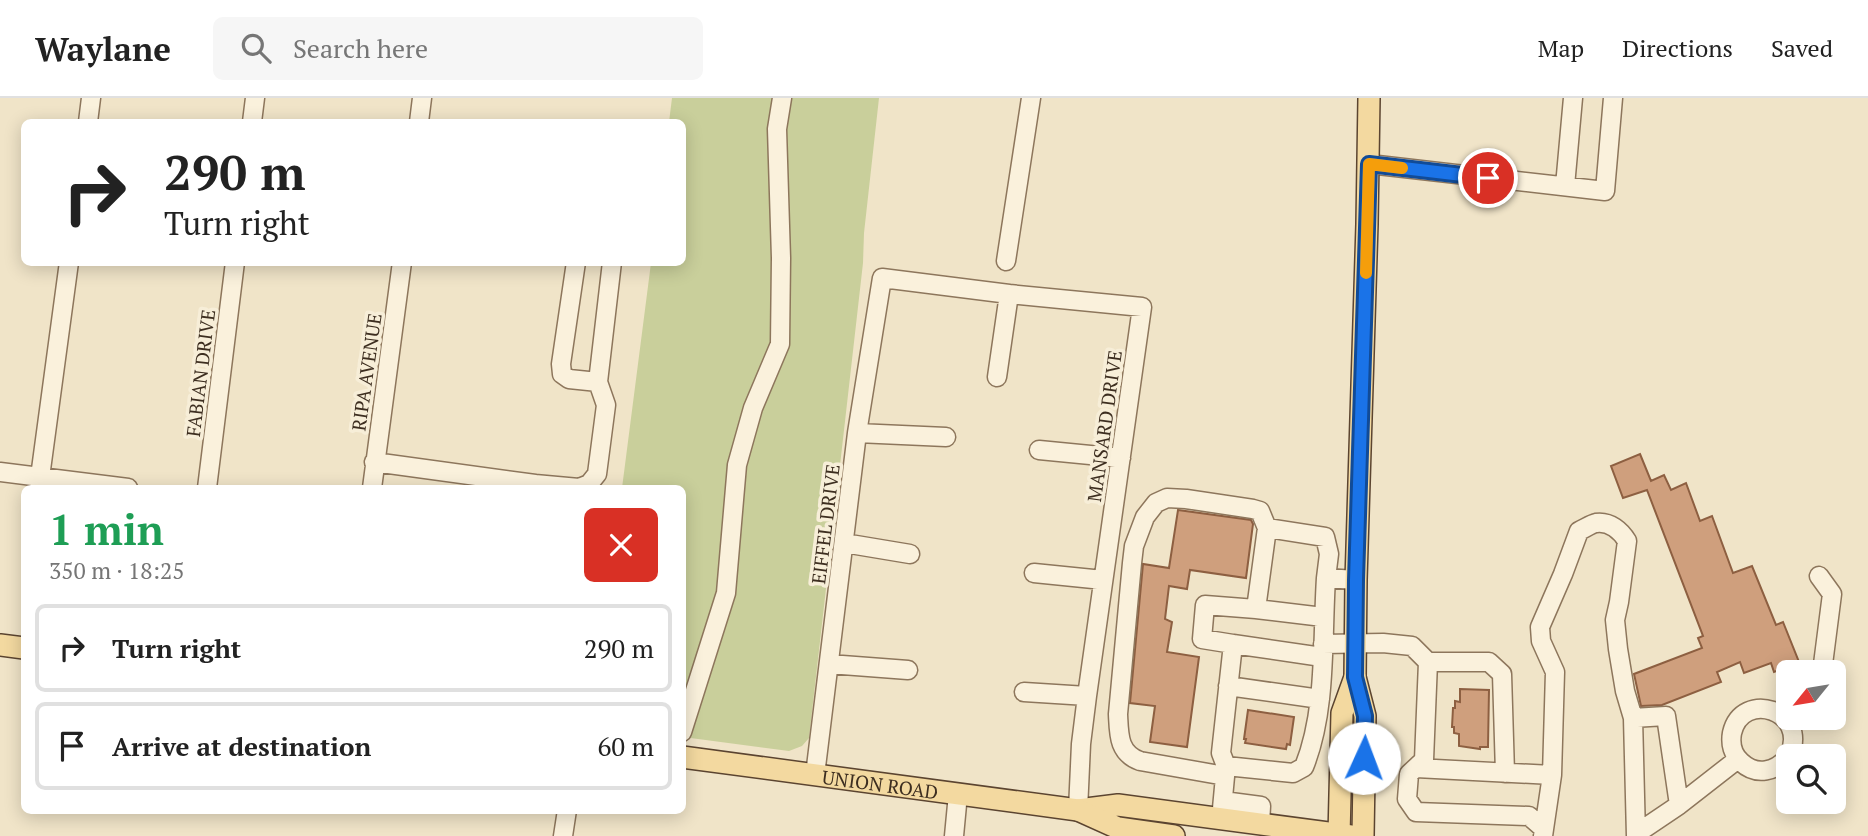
<!DOCTYPE html>
<html lang="en">
<head>
<meta charset="utf-8">
<style>
  :root { --surface:#fff; --page:#f6f6f6; --text:#222; --muted:#767676; --line:#e0e0e0 }
  body { margin:0; font-family:"PT Serif",serif; background:var(--page); color:var(--text); height:100vh; display:flex; flex-direction:column; font-size:26px; white-space:nowrap }
  * { box-sizing:border-box; margin:0 }
  p { font-size:23px; color:var(--muted) }
  .icon { flex:none; width:38px; height:38px; fill:none; stroke:currentColor; stroke-width:2; stroke-linecap:round; stroke-linejoin:round }
  .map { position:relative; flex:1; overflow:hidden }
  .details { position:absolute; left:21px; top:387px; width:665px; height:329px; display:flex; flex-direction:column; background:var(--surface); border-radius:10px; box-shadow:0 4px 18px #0003 }
  .details>* { flex:none }
  .hud { position:absolute; left:21px; top:21px; width:665px; height:147px; border-radius:10px; box-shadow:0 4px 18px #0003; background:#fff; color:var(--text); overflow:hidden }
  .needle { width:46px; rotate:240deg }
  .buttons { position:absolute; left:1776px; top:562px; display:grid; gap:14px }
  .buttons a { display:grid; place-items:center; width:70px; height:70px; border-radius:10px; background:var(--surface); box-shadow:0 4px 18px #0003; font-size:35px }
  .pin { position:absolute; display:grid; place-items:center; width:60px; height:60px; color:#fff; margin:-30px; border:4px solid #fff; border-radius:50%; box-shadow:0 2px 7px #0007 }
  .me { position:absolute; width:77px; margin:-38px; rotate:2deg; stroke-linejoin:round; filter:drop-shadow(0 0 5px #0008) }
  .turn { display:flex; align-items:center; gap:24px; height:147px; padding:0 28px; font-size:32px }
  .turn .icon { width:91px; height:91px; stroke-width:2.5 }
  .turn b { display:block; font-size:49px; line-height:60px }
  .round { display:grid; place-items:center; flex:none; width:74px; height:74px; border-radius:10px; background:var(--page) }
  .headline { display:flex; align-items:center; justify-content:space-between; height:119px; padding:0 28px }
  h1 { font-size:42px; font-weight:700; line-height:52px; color:#1e9e55 }
  ul { padding:0; list-style:none }
  li { display:flex; align-items:center; gap:21px; height:88px; margin:0 14px 10px; padding:0 14px; border:4px solid var(--line); border-radius:10px }
  li div { flex:1 }
  li b { display:block; font-size:26px }
  li em { font-style:normal }
  header { display:flex; align-items:center; gap:42px; box-sizing:border-box; height:98px; padding:0 35px; background:var(--surface); border-bottom:2px solid var(--line) }
  header strong { font-size:33px }
  nav { display:flex; gap:38px; margin-inline-start:auto; font-size:24px }
  .search { width:490px; height:63px; background:var(--page); display:flex; align-items:center; gap:18px; box-sizing:border-box; padding:0 24px; border-radius:10px; color:var(--muted); font-size:26px }
  .map>svg:first-child { display:block }
</style>
</head>
<body>
<header>
<strong>Waylane</strong>
<div class="search"><svg class="icon" aria-label="search" viewBox="0 0 24 24"><circle cx="10" cy="10" r="6"/><path d="M15 15l6 6"/></svg>Search here</div>
<nav><a>Map</a><a>Directions</a><a>Saved</a></nav>
</header>
<div class="map">
<svg width="1868" height="738" viewBox="0 0 1868 738">
  <rect width="100%" height="100%" fill="#f0e4c8"/>
  <path fill="#c9cf9b" d="M672,0H879L864,135L863,165L809,640L802,648L789,653L683,639L682,390H622L651,165L682,164V24H669Z"/>
  <path fill="#cf9f7d" stroke="#8d5f41" stroke-width="2" d="M1640,356L1651,383L1664,377L1671,392L1686,385L1700,423L1712,418L1733,475L1752,468L1776,527L1783,524L1799,564L1774,574L1771,565L1744,575L1740,564L1717,574L1721,584L1662,607L1641,608L1634,576L1702,550L1698,540L1703,538L1647,392L1623,400L1611,368Z
    M1178,412L1251,422L1253,426L1246,480L1190,472L1187,491L1169,488L1165,521L1172,524L1167,554L1199,559L1187,649L1150,644L1155,608L1130,605L1143,466L1169,470Z
    M1460,591L1489,592L1488,649H1480V651L1459,648V636L1454,635V629H1452L1453,610H1455V603L1460,604Z
    M1248,612L1294,619L1290,647L1287,646L1286,651L1245,645L1246,641H1244Z"/>
  <g fill="none" stroke-linecap="round" stroke-linejoin="round">
    <defs>
      <path id="minor" d="M88,24L91,0
        M252,24L255,0
        M419,24L422,0
        M1369,66L1605,93L1613,0
        M1565,88L1573,0
        M1006,163L1031,0
        M576,164L561,266L562,276L569,281L598,284L612,164
        M997,279L1009,196
        M857,335L946,339
        M1039,352L1121,360
        M374,364L535,386
        M0,374L128,390
        M40,379L69,164
        M207,390L235,164
        M372,390L402,164
        M535,390V386L579,390L589,386L597,376L606,307L598,284
        M844,445L910,456
        M1034,475L1103,482
        M1819,478L1832,496L1822,574
        M1256,511L1323,519
        M1233,546L1202,541L1205,507L1256,511L1267,430L1325,439L1329,456L1326,480
        M1323,546L1383,545L1412,548L1428,564L1424,662L1409,676L1407,701L1416,714L1529,718L1544,731
        M1428,564H1489L1502,576L1505,675
        M829,566L908,572
        M1228,588L1320,601
        M1024,594L1087,598
        M682,634L726,495L737,367L753,310L780,246L781,160L777,31L782,0
        M1788,659C1776,673 1757,679 1741,664C1733,657 1730,646 1732,635C1742,591 1810,612 1789,658
        M1226,668L1293,675L1304,669C1327,612 1322,541 1326,480L1356,482
        M1416,670L1552,677
        M815,677L857,335L882,180L1009,196L1142,209L1087,598L1081,646L1078,712
        M1225,678L1140,663C1118,655 1119,636 1118,616L1132,465L1134,448L1145,419L1156,405L1167,400L1186,401L1253,411L1260,413L1267,430
        M1223,703L1261,708L1260,726
        M1221,721L1226,668L1221,655L1233,546L1322,559
        M1636,736L1679,707
        M563,738L567,712
        M954,738L958,696
        M1543,738L1552,677L1555,574L1541,543L1540,529L1563,476L1579,433C1584,431 1591,426 1596,425C1610,423 1621,433 1627,443L1619,504L1615,522L1618,551L1625,593L1633,620
        M1636,738L1633,620L1666,618L1679,707L1738,661"/>
      <g id="major">
        <path d="M0,547L24,550"/>
        <path id="s1" d="M682,659L1078,712L1118,707L1351,738"/>
        <path d="M1078,712L1118,730L1174,738"/>
        <path d="M1339,738L1342,615L1355,579"/>
        <path d="M1363,738L1365,618L1355,579L1356,482L1367,126L1369,0"/>
      </g>
    </defs>
    <use href="#minor" stroke="#8d765c" stroke-width="21"/>
    <use href="#major" stroke="#5b4430" stroke-width="24"/>
    <use href="#minor" stroke="#faf1dc" stroke-width="18"/>
    <use href="#major" stroke="#f3d9a0" stroke-width="21"/>
  </g>
  <g fill="none" stroke-linecap="round" stroke-linejoin="round">
    <defs>
      <path id="route" d="M1364,660L1365,618L1355,579L1356,482L1369,66L1488,80"/>
    </defs>
    <use href="#route" stroke="#114b97" stroke-width="18"/>
    <use href="#route" stroke="#1a73e8" stroke-width="12"/>
    <path stroke="#f59e0b" stroke-width="12" d="M1366,175L1369,66L1402,70"/>
  </g>
  <g text-anchor="middle" dominant-baseline="central" stroke-width="7" stroke-linejoin="round" paint-order="stroke">
    <g font-size="19" fill="#3d2e20" stroke="#f7eed8">
      <text transform="translate(366 274) rotate(-82)">RIPA AVENUE</text>
      <text transform="translate(200 275) rotate(-83)">FABIAN DRIVE</text>
      <text transform="translate(1104 328) rotate(-82)">MANSARD DRIVE</text>
      <text transform="translate(825 426) rotate(-83)">EIFFEL DRIVE</text>
      <text stroke="none"><textPath href="#s1" startOffset="200">UNION ROAD</textPath></text>
    </g>
  </g>
</svg>
<div class="buttons">
<a><svg class="needle" viewBox="-14 -14 28 28"><path d="M0-13l5 13h-10z" fill="#e53935"/><path d="M0 13l5-13h-10z" fill="#767676"/></svg></a>
<a><svg class="icon" aria-label="search" viewBox="0 0 24 24"><circle cx="10" cy="10" r="6"/><path d="M15 15l6 6"/></svg></a>
</div>
<div class="pin" style="left:1488px;top:80px;background:#d93025"><svg class="icon" aria-label="arrive" viewBox="0 0 24 24"><path d="M6 21V4h12l-3 4 3 4H6"/></svg></div>
<svg class="me" style="left:1364px;top:660px" viewBox="-20 -20 40 40"><circle r="19" fill="#fff"/><path d="M0-13L10 11 0 6-10 11z" fill="#1a73e8"/></svg>
<div class="hud">
<div class="turn"><svg class="icon" aria-label="right" viewBox="0 0 24 24"><path d="M7 20v-9h11M14 6l5 5-5 5"/></svg><div><b>290 m</b>Turn right</div></div>
</div>
<section class="details">
<div class="headline"><div><h1>1 min</h1><p>350 m · 18:25</p></div><a class="round" style="background:#d93025;color:#fff"><svg class="icon" aria-label="close" viewBox="0 0 24 24"><path d="M6 6l12 12M18 6L6 18"/></svg></a></div>
<ul>
<li><svg class="icon" aria-label="right" viewBox="0 0 24 24"><path d="M7 20v-9h11M14 6l5 5-5 5"/></svg><div><b>Turn right</b></div><em>290 m</em></li>
<li><svg class="icon" aria-label="arrive" viewBox="0 0 24 24"><path d="M6 21V4h12l-3 4 3 4H6"/></svg><div><b>Arrive at destination</b></div><em>60 m</em></li>
</ul>
</section>
</div>
</body>
</html>
